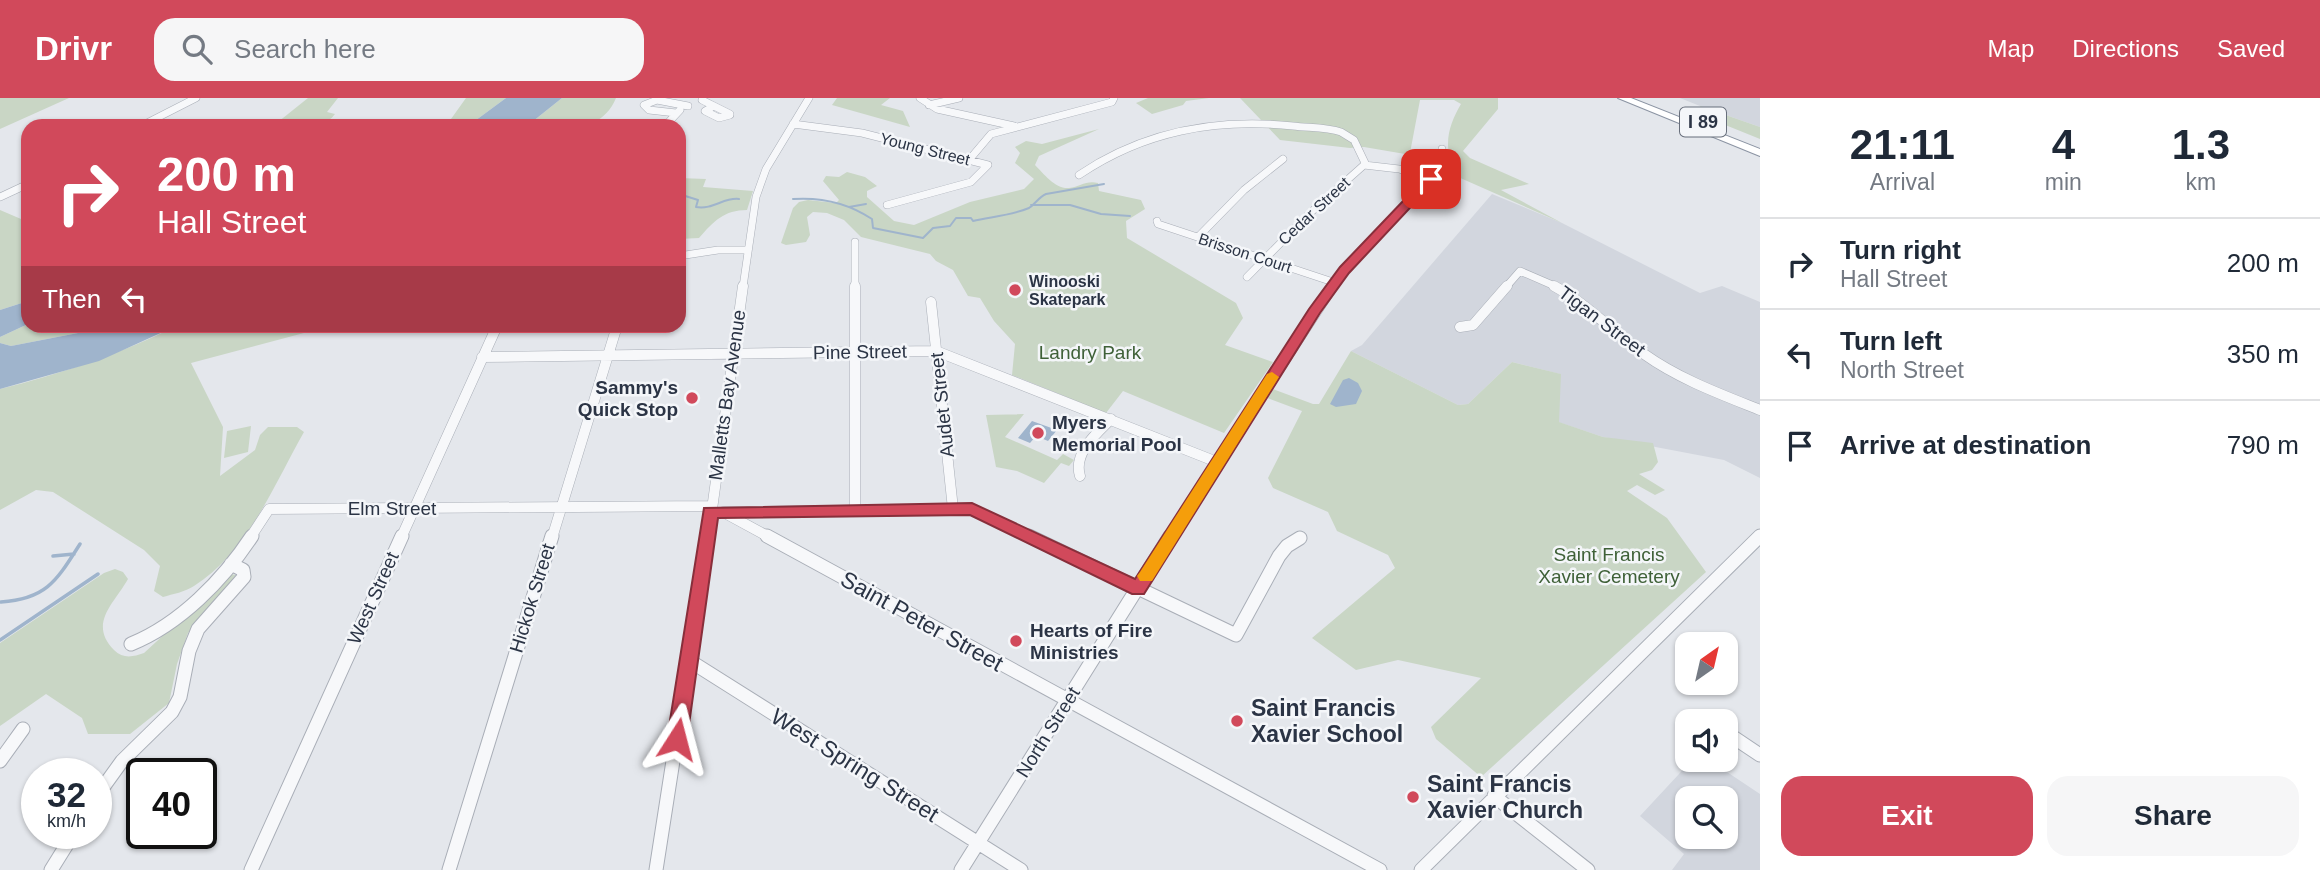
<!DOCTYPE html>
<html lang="en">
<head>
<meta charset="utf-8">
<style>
  :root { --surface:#fff; --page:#f6f6f7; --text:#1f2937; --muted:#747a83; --line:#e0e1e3; --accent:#d1495b }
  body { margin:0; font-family:Helvetica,sans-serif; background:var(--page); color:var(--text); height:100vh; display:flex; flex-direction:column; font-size:26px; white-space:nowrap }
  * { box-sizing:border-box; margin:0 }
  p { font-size:23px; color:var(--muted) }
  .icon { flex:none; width:38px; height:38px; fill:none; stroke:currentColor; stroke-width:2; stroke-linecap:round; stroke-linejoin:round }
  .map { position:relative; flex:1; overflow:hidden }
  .drawer { display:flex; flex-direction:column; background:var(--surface); width:560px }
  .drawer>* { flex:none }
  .hud { position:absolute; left:21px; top:21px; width:665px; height:214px; border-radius:21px; box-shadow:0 2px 5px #0004; background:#d1495b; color:#fff; overflow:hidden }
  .needle { width:46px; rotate:34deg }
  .controls { position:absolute; left:1675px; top:534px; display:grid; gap:14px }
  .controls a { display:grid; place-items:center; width:63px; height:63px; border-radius:14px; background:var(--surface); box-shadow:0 2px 5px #0004; font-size:35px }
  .speed { position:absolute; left:21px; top:660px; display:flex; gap:14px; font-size:35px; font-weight:700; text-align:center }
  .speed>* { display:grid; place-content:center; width:91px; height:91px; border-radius:50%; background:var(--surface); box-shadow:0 2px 5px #0004; line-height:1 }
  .speed small { font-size:18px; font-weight:400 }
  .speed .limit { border:4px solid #111; border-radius:10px; background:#fff; color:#111 }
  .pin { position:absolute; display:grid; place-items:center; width:60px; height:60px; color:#fff; margin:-30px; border-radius:14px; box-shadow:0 4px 10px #0006 }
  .me { position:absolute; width:77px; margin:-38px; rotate:9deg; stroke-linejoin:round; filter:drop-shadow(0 0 5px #0008) }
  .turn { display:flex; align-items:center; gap:24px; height:147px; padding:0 21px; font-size:32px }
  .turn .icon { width:91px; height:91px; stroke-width:2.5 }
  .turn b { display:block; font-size:49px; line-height:60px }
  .then { display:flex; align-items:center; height:66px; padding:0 21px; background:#0003; gap:14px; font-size:26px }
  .eta { display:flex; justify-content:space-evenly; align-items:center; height:119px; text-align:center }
  .eta b { font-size:42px; font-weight:800; line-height:49px }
  .action { display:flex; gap:14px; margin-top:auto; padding:14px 21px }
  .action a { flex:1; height:80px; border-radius:21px; background:var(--accent); color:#fff; font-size:28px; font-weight:800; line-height:80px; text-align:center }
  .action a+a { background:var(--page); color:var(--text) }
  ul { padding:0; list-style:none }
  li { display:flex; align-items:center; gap:21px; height:91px; padding:0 21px; border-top:2px solid var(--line) }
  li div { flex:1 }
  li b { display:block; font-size:26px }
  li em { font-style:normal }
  header { display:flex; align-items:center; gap:42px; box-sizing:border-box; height:98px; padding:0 35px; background:var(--accent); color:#fff }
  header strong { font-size:33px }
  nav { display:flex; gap:38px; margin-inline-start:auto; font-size:24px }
  .search { width:490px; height:63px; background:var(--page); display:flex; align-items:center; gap:18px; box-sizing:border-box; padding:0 24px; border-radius:21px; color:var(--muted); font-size:26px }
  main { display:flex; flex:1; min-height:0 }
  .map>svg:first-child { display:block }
</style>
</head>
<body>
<header>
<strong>Drivr</strong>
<div class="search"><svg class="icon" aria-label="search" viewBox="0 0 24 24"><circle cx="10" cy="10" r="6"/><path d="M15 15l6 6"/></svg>Search here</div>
<nav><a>Map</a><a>Directions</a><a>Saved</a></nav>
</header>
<main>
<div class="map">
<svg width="1760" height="772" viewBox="0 0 1760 772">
  <rect width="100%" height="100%" fill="#e4e7ec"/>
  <path fill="#d2d6de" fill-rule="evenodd" d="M1680,0H1760V29L1700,8Z
    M1492,96L1562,125L1700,195L1722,188L1760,204V380L1724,362L1603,339L1558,324L1560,276L1512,264L1468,306L1458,307L1351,253L1362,247Z
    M1692,662H1709L1760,696V772H1672L1684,756L1640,718ZM1687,700H1726V738H1687Z"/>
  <path fill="#c9d6c5" d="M0,0H69L0,31Z
    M308,0H338L327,14L335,16C322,34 294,28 273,28Z
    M466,0H506L468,28H446Z
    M562,0H616C600,38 562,28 527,28Z
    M837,0H890L881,7L903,13L910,29L832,7Z
    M1148,0H1209L1186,3L1183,7L1152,16L1136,5Z
    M1240,0H1498V11L1463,53L1470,60L1529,86L1501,92L1562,125L1449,75C1452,63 1448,57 1448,46C1448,31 1454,18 1461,6L1454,2H1420L1410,55L1405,56L1364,49L1350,50L1280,42Z
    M1700,8L1760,29V41L1708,20Z
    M1099,31L1039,58L1035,67C1044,76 1055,91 1069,90C1080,89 1086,82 1098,85L1099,93L1141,102L1145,111L1126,123L1127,140L1236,205L1243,220L1225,247L1273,264L1224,335L1123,293L1106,315L1012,277L1015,246L994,223L980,200L968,198L953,172L936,163L930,156L861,139L844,122L827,115L813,114L807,119L810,137L806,144L786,147L781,145L793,110L799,104L808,102L836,105L839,102L823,83L826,78L839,79L847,74L865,79L877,88L867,93V99L894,123L914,127L970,104L1024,91L1034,81L1015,65L1020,55L1015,49L1026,43L1042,46Z
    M679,80L706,81L703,89L753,93L747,112C724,112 714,123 699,140L679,141Z
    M0,112L28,124V203L0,212Z
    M28,226V228H114L11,248L0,245V239Z
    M176,228H320L319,231L191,265L223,329L220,378L255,352L260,337L268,329H297L304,334C274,387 247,455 194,488C185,494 173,496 163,499L154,493L160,468L144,452L53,394L36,392L0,412V291C60,276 121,256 176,228Z
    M1351,253L1458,307L1468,306L1512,264L1561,276L1559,324L1603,339L1653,345L1658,364L1652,372L1639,376L1665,392L1655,397L1637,387L1627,393L1667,420L1706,474L1481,679L1436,641L1431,629L1481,580L1398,562L1356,572L1312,540L1395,470L1388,457L1337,433L1328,414L1273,390L1268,380L1302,313L1265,299L1270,290L1313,306H1319Z
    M1024,316L1005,339L1057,362L1063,356L1074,362L1069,368L1061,365L1044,385L1017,373L996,369L986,317Z
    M251,328L248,354L224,360L227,333Z
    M115,471L123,474L128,481C114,506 88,525 114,552C123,561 133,559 144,555L230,476L236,477L188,535L177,566L169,605L130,636H88L82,620L46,596L0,628V545L104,475Z"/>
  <path fill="#9fb4cc" d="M506,0H562L527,28H468Z
    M28,203V226L0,239V212Z
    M114,228H176L99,263L0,291V245L11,248Z
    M1349,280L1358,285L1362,293L1356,306L1336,309L1330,306L1343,282Z
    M1032,323L1057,332L1048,343L1036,338L1030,345L1018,340Z"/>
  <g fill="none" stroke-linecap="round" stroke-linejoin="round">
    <path stroke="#9fb4cc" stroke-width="2" d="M679,96L698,102L696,109C713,112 724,99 739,101
      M793,101C822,99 848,105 872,121L873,130L923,140L933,130L950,128L956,120H971L973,123C990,119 1013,117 1029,110C1035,106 1039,99 1046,96L1104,86
      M1031,107H1070L1101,116L1130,118
      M849,109L866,106"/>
    <path stroke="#9fb4cc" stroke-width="3.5" d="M53,458L74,456
      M1,504C47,501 57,482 80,446
      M0,542L98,476"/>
    <defs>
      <path id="minor-far2" d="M920,0L937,11L1014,28
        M702,2L714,8
        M929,7L959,0
        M714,8L730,16V17L719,20L705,13Z
        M676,15L649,12L644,7L657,2L688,8
        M793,26L862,35L988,67L971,84L887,107
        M141,28L196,0
        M665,28L680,12
        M969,62L991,36L1112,4L1114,0
        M1079,77C1144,33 1215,20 1293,28C1309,30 1326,29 1341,34L1354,42L1366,67
        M0,99L28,86
        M1157,123L1158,126L1336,185
        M1198,139L1244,92L1283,61
        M855,144V189
        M679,158L718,152H748
        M1247,179L1309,116L1364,67L1399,71L1431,81
        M743,189L756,99L766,71L809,0
        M1332,189L1345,172L1438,73L1443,64L1442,51
        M1506,189L1520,173L1557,189"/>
      <path id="minor-far1" d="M855,188V412
        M1554,188C1587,206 1613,234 1644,256C1679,281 1720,296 1760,312
        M931,204L953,411
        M1460,229L1473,227L1507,188
        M482,259L936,253L1217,364
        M1080,378C1073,355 1096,336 1111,321
        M723,414L771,440
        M723,414L972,411L1033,440
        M250,440L269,411L711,408
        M401,440L497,228
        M552,440L617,228
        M708,440L743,188
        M1169,440L1333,188
        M1758,440L1760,438"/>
      <path id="minor" d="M767,438L1380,772
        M1029,438L1236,537L1279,458L1287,448L1300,440
        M131,546C180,526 223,482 252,438
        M690,563L1021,772
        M1733,639L1760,657
        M0,663L23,631
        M1494,698L1588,772
        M96,699L122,663L172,614L180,599L189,553L198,531L244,479L243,472L231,466
        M51,772L74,735
        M251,772L402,438
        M449,772L552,438
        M656,772L708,438
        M961,772L1170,438
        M1421,772L1760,438"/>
      <path id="highway" d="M1618,0H1631L1760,51V58Z"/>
    </defs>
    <use href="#minor-far2" stroke="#a9aeb7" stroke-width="8"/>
    <use href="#minor-far1" stroke="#a9aeb7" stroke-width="11"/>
    <use href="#minor" stroke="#a9aeb7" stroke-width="15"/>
    <use href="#highway" stroke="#8b94a3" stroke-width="2"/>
    <use href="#minor-far2" stroke="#f7f8fa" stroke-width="7"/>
    <use href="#minor-far1" stroke="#f7f8fa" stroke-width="10"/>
    <use href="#minor" stroke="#f7f8fa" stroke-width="13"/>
    <use href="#highway" fill="#fff" fill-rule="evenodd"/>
  </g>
  <path fill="#d1495b" stroke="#882f3b" stroke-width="2" d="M1427,78L1437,81L1349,175L1320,215L1144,496H1132L970,417L718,420L687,641L684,648L677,650L670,648L667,641L704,410L972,405L1135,481L1309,211L1340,169Z"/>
  <path fill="#f59e0b" d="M1272,274L1279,279L1152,483H1140L1137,478L1140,474L1267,276Z"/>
  <g fill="#d1495b" stroke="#f4f6f9" stroke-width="2.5">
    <circle cx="1015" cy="192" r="7"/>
    <circle cx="692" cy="300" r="7"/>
    <circle cx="1038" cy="335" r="7"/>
    <circle cx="1016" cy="543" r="7"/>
    <circle cx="1237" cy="623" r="7"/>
    <circle cx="1413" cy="699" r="7"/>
  </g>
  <g text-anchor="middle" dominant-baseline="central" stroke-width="5" stroke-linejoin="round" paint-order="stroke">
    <g font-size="16" fill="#2b3445" stroke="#f4f6f9">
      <text transform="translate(925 51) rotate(14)">Young Street</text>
      <text transform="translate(1314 113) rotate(-43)">Cedar Street</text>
      <text transform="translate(1245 155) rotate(18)">Brisson Court</text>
    </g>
    <g font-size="16" font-weight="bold" fill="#2b3445" stroke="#f4f6f9" text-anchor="start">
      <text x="1029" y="183">Winooski<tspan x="1029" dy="18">Skatepark</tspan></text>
    </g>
    <rect fill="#f4f6f9" stroke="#676e7b" stroke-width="2" x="1680" y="9.5" width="46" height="29" rx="5"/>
    <g font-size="18" font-weight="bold" fill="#2b3445">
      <text x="1703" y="24">I 89</text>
    </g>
    <g font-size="19" fill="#2b3445" stroke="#f4f6f9">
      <text transform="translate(1602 223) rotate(37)">Tigan Street</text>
      <text transform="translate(860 254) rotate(-1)">Pine Street</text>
      <text transform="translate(727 297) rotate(-82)">Malletts Bay Avenue</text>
      <text transform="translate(942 307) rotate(-96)">Audet Street</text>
      <text x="392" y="410">Elm Street</text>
      <text transform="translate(373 500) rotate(-66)">West Street</text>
      <text transform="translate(532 500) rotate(-73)">Hickok Street</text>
      <text transform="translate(1048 634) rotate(-58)">North Street</text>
    </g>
    <g font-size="19" fill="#3f6138" stroke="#f4f6f9">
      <text x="1090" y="254">Landry Park</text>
      <text x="1609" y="456">Saint Francis<tspan x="1609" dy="22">Xavier Cemetery</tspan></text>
    </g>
    <g font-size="19" font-weight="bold" fill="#2b3445" stroke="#f4f6f9" text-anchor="start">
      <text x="678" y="289" text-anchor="end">Sammy's<tspan x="678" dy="22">Quick Stop</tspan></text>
      <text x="1052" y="324">Myers<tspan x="1052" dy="22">Memorial Pool</tspan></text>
      <text x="1030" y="532">Hearts of Fire<tspan x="1030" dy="22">Ministries</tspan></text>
    </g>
    <g font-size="23" fill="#2b3445" stroke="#f4f6f9">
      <text transform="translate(922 523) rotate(29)">Saint Peter Street</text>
      <text transform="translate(855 667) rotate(32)">West Spring Street</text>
    </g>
    <g font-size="23" font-weight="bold" fill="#2b3445" stroke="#f4f6f9" text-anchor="start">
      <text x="1251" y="610">Saint Francis<tspan x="1251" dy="26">Xavier School</tspan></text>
      <text x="1427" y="686">Saint Francis<tspan x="1427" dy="26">Xavier Church</tspan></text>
    </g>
  </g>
</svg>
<div class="controls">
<a><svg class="needle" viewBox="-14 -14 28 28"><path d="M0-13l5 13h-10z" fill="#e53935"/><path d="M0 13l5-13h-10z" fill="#747a83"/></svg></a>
<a><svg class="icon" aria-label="sound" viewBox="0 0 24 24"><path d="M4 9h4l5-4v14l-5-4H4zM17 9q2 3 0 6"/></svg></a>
<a><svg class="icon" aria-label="search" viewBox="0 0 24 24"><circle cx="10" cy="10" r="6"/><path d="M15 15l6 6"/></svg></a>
</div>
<div class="speed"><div>32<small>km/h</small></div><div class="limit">40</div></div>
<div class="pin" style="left:1431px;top:81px;background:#d93025"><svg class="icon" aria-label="arrive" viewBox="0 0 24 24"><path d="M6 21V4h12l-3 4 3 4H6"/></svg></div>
<svg class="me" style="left:677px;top:641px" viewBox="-20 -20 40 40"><path d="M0-17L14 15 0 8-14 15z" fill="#d1495b" stroke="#fff" stroke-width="4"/></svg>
<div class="hud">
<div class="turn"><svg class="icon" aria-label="right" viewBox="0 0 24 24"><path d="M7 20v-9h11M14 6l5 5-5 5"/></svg><div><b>200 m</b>Hall Street</div></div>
<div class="then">Then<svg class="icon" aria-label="left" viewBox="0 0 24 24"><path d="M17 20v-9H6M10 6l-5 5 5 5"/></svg></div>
</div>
</div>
<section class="drawer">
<div class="eta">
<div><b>21:11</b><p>Arrival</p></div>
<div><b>4</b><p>min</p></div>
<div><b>1.3</b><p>km</p></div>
</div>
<ul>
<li><svg class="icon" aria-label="right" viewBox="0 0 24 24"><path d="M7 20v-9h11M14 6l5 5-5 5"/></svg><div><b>Turn right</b><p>Hall Street</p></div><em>200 m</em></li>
<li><svg class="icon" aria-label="left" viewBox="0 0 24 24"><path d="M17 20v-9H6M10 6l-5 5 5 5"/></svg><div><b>Turn left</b><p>North Street</p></div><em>350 m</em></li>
<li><svg class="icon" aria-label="arrive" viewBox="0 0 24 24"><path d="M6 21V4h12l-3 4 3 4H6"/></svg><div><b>Arrive at destination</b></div><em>790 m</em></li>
</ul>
<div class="action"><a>Exit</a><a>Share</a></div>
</section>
</main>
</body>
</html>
